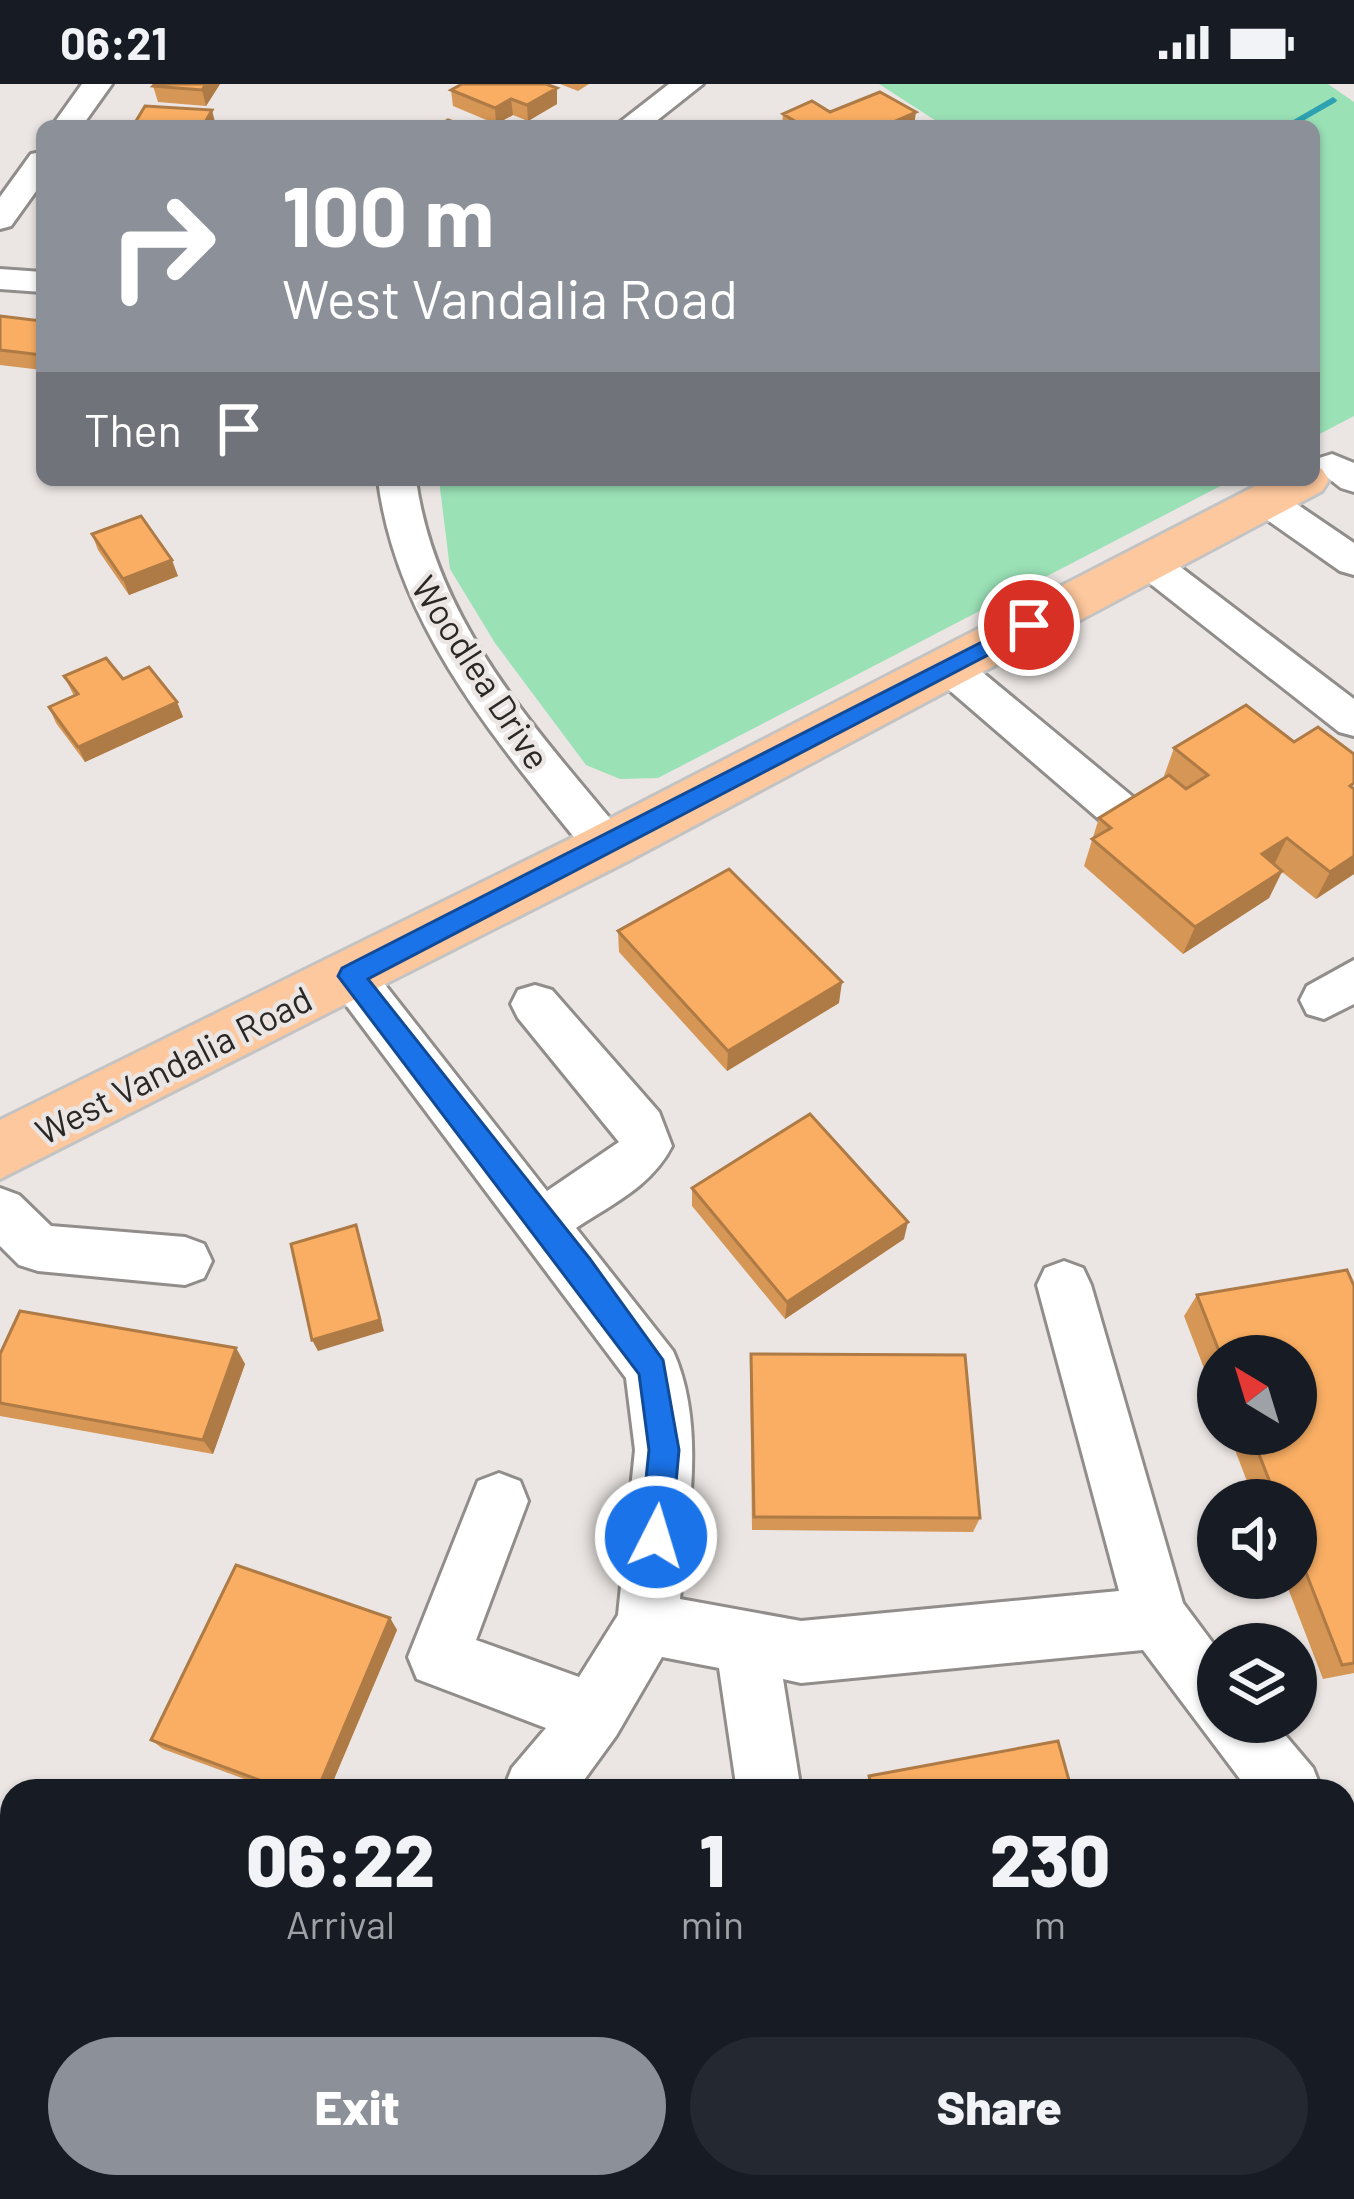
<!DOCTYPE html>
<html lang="en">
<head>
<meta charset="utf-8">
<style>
  :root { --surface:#171b24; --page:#242831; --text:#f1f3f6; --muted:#9ea1a6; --accent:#8c9099 }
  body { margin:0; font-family:Barlow,sans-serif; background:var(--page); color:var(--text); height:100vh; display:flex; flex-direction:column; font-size:45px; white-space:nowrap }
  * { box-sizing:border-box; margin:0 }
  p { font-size:39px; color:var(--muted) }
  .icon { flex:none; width:66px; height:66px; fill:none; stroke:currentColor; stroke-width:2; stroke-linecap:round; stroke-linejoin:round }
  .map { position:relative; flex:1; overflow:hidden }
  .side { position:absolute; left:0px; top:1695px; width:1356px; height:420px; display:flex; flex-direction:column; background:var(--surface); border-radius:36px 36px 0 0; box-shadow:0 3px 9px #0004 }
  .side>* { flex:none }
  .top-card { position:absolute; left:36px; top:36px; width:1284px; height:366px; border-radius:18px; box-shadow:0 3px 9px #0004; background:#8c9099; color:#fff; overflow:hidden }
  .needle { width:78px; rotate:322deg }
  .controls { position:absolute; left:1197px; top:1251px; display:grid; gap:24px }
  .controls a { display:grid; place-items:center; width:120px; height:120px; border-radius:50%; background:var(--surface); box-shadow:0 3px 9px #0004; font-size:60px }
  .pin { position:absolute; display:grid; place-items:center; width:102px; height:102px; color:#fff; margin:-51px; border:6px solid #fff; border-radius:50%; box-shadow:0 3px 12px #0007 }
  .me { position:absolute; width:132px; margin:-66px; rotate:5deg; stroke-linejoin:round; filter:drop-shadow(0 0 9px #0008) }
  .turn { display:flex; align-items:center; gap:42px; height:252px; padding:0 48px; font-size:54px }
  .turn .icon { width:156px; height:156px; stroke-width:2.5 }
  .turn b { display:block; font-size:84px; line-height:102px }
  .then { display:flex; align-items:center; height:114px; padding:0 48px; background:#0003; gap:24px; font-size:45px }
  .eta { display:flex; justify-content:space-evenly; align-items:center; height:204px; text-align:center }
  .eta b { font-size:72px; font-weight:800; line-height:84px }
  .button { display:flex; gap:24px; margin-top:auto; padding:24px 48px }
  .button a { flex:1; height:138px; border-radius:72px; background:var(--accent); color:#fff; font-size:48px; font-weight:800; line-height:138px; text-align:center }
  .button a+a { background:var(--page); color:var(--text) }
  .status { display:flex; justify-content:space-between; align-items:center; height:84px; padding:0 60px; background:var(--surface); direction:ltr }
  .status svg { height:33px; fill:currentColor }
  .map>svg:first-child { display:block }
</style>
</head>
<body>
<div class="status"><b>06:21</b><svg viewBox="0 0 49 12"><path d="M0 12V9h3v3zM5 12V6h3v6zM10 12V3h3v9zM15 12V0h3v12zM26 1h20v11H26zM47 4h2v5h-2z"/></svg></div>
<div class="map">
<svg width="1354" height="2115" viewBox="0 0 1354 2115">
  <rect width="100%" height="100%" fill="#ebe6e3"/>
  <path fill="#9ae1b6" d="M879,0H1328L1354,18V332L1314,353V42H944Z
    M439,396H1232L658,694L620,695L586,681L495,559L450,485Z"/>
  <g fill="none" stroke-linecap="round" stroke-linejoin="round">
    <path fill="#2ea2b1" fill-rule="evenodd" d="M1333,13L1337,16L1336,18L1294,42H1283Z"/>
    <defs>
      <path id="minor" d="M82,0H112L82,42H52Z
        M669,0H703L650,42H615Z
        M42,68V99L11,142L0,145V113L31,70Z
        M0,185L42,188V208L0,205Z
        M1332,370L1354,379V408L1341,404L1314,383L1319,374Z
        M378,396H416C436,538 534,643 623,750L630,762L623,774L607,779L591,774C500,661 397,545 378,396Z
        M1266,405L1279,408L1354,459V491L1340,487L1253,426L1247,417L1253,408Z
        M1148,465L1162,469L1354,615V652L1339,648L1134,487L1128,478L1134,469Z
        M949,569L964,573L1133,713L1139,725L1133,737L1117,741L1101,737L934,593L928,583L934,573Z
        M351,873L368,879L547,1107L619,1058L518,934L511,920L518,906L535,901L552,906L659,1028L672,1062C652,1102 612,1120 576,1144L673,1267C707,1343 687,1436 680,1515L801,1537L1119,1507L1037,1201L1045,1184L1064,1177L1083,1184L1091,1201L1183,1519L1218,1566V1638H1274L1313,1684L1322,1707H1249L1143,1566L801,1599L783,1595L801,1707H737L719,1584L662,1573L616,1652L576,1707H503L512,1684L546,1644L417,1595L408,1573L478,1397L499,1389L520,1397L528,1417L476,1556L579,1593L618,1531L635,1366L626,1294L334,905L327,892L334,879Z
        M1354,876V920L1324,935L1307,930L1300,916L1307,902Z
        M0,1104L19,1111L51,1142L185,1153L204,1160L212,1177L204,1194L185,1201L38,1187L19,1181L0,1162Z
        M1344,1737L1354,1741V1814L1344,1810Z
        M12,2020V2092L0,2094V2022Z
        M241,2103H313L317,2115H245Z"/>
      <path id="major" d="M1314,383L1322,385L1329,396L1322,407L628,777L0,1095V1036L586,747L1267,396H1314Z"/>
    </defs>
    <use href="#minor" stroke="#908d8a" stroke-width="6"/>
    <use href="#major" stroke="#c3c3c3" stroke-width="6"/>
    <use href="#minor" fill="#fff" fill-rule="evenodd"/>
    <use href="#major" fill="#fec89e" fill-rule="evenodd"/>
  </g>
  <path fill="#d69655" d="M155,0H220L206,22L158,18L153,2Z
    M560,0H589L578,7Z
    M557,4V20L528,37L513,31L496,40L453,22L451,6Z
    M830,28L914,42H782L783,30Z
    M0,232L42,237V286L0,281Z
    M92,450L178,492L129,511L98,466Z
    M64,592L123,595L177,618L183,633L85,678L56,639L49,623L74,612Z
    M1174,664L1354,790L1316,815L1282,788L1269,814L1183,870L1084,782L1099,734L1166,693L1164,692Z
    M618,847L839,919L727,987L619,868Z
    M692,1104L904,1155L785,1235L692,1122Z
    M1354,1202V1589L1323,1595L1284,1494H1296V1416H1254L1229,1350H1296V1272H1218V1321L1184,1232L1197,1211Z
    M236,1264L245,1280L213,1370L0,1332V1270Z
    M751,1270L980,1434L973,1448L752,1446L750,1286Z
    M390,1534L397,1546L329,1707H277L163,1665L151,1656Z
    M869,1692L1072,1707H865L864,1703Z
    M1354,2087V2115H1348Z
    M953,2103H1117L1061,2115H955Z"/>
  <path fill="#ae7a45" d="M206,0H220L206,22L202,6Z
    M557,4V20L528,37L527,21Z
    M511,15L513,31L496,40L495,24Z
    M212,26L216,42H203Z
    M916,28L914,42H884Z
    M172,476L178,492L129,511L123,495Z
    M177,618L183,633L85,678L78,663Z
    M1287,754L1274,781L1262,770Z
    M1354,772V790L1316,815L1330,788Z
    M1282,787L1269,814L1183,870L1195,843Z
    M842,898L839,919L727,987L728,967Z
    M908,1138L904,1155L785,1235L787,1218Z
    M356,1141L384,1247L318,1267L312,1256Z
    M236,1264L245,1280L213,1370L203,1356Z
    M390,1534L397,1546L329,1707H317Z
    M2,1805L12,1808V1902L0,1899V1834Z"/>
  <path fill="#f9ae63" stroke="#ae7a45" stroke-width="3" d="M155,0H206L202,6L153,2Z
    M462,0H546L557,4L527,21L511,15L495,24L451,6Z
    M880,8L916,28L884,42H803L783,30L812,17L830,28Z
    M145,22L212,26L203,42H133Z
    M448,36L464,42H438Z
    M0,232L42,237V271L0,266Z
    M141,432L172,476L123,495L92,450Z
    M106,574L123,595L149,583L177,618L78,663L49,623L78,610L64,592Z
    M1246,621L1294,658L1318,643L1354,670V699L1350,702L1354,705V772L1330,788L1287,754L1262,770L1282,787L1195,843L1092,755L1111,744L1099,734L1169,691L1186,705L1208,691L1174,664Z
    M729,785L842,898L728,967L618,847Z
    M810,1030L908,1138L787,1218L692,1104Z
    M356,1141L380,1236L312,1256L291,1160Z
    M1347,1186L1354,1202V1579L1342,1581L1296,1463V1416H1277L1251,1350H1296V1272H1221L1197,1211Z
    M20,1227L236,1264L203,1356L0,1319V1270Z
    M751,1270L965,1271L980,1434L754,1433Z
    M236,1481L390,1534L317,1707H289L151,1656Z
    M1058,1657L1072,1707H873L869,1692Z
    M466,2103H624L609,2115H472Z
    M962,2103H1117L1061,2115H964Z"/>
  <path fill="#1a73e8" stroke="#114b97" stroke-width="3" d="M1029,534L1040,541L1036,546L368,895L590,1175L663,1276L679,1366L671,1453L667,1464L656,1468L644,1464L640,1453L649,1366L639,1290L338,892L342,884Z"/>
  <g text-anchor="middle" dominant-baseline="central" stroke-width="9" stroke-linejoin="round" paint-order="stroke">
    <g font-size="36" fill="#2a2827" stroke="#ebe6e3">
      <text transform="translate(482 588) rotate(57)">Woodlea Drive</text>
      <text transform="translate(173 980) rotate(-27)">West Vandalia Road</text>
    </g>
  </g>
</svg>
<div class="controls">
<a><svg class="needle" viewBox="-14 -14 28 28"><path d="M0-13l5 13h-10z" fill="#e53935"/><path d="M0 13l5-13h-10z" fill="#9ea1a6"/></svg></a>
<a><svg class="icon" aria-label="sound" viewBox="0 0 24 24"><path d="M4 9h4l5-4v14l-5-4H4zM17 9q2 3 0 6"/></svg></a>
<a><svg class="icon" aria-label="layers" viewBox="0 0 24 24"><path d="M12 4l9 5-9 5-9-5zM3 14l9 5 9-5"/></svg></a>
</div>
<div class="pin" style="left:1029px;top:541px;background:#d93025"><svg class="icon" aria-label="arrive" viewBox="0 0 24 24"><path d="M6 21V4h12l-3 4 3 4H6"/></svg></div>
<svg class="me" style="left:656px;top:1453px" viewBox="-20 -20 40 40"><circle r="17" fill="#1a73e8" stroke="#fff" stroke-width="3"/><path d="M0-11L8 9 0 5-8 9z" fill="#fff"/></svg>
<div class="top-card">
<div class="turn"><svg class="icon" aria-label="right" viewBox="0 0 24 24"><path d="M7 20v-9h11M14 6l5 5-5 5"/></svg><div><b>100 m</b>West Vandalia Road</div></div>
<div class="then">Then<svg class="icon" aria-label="arrive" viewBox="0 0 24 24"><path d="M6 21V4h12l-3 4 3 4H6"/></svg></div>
</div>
<section class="side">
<div class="eta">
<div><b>06:22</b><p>Arrival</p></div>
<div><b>1</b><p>min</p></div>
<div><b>230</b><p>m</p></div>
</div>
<div class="button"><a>Exit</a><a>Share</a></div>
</section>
</div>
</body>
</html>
